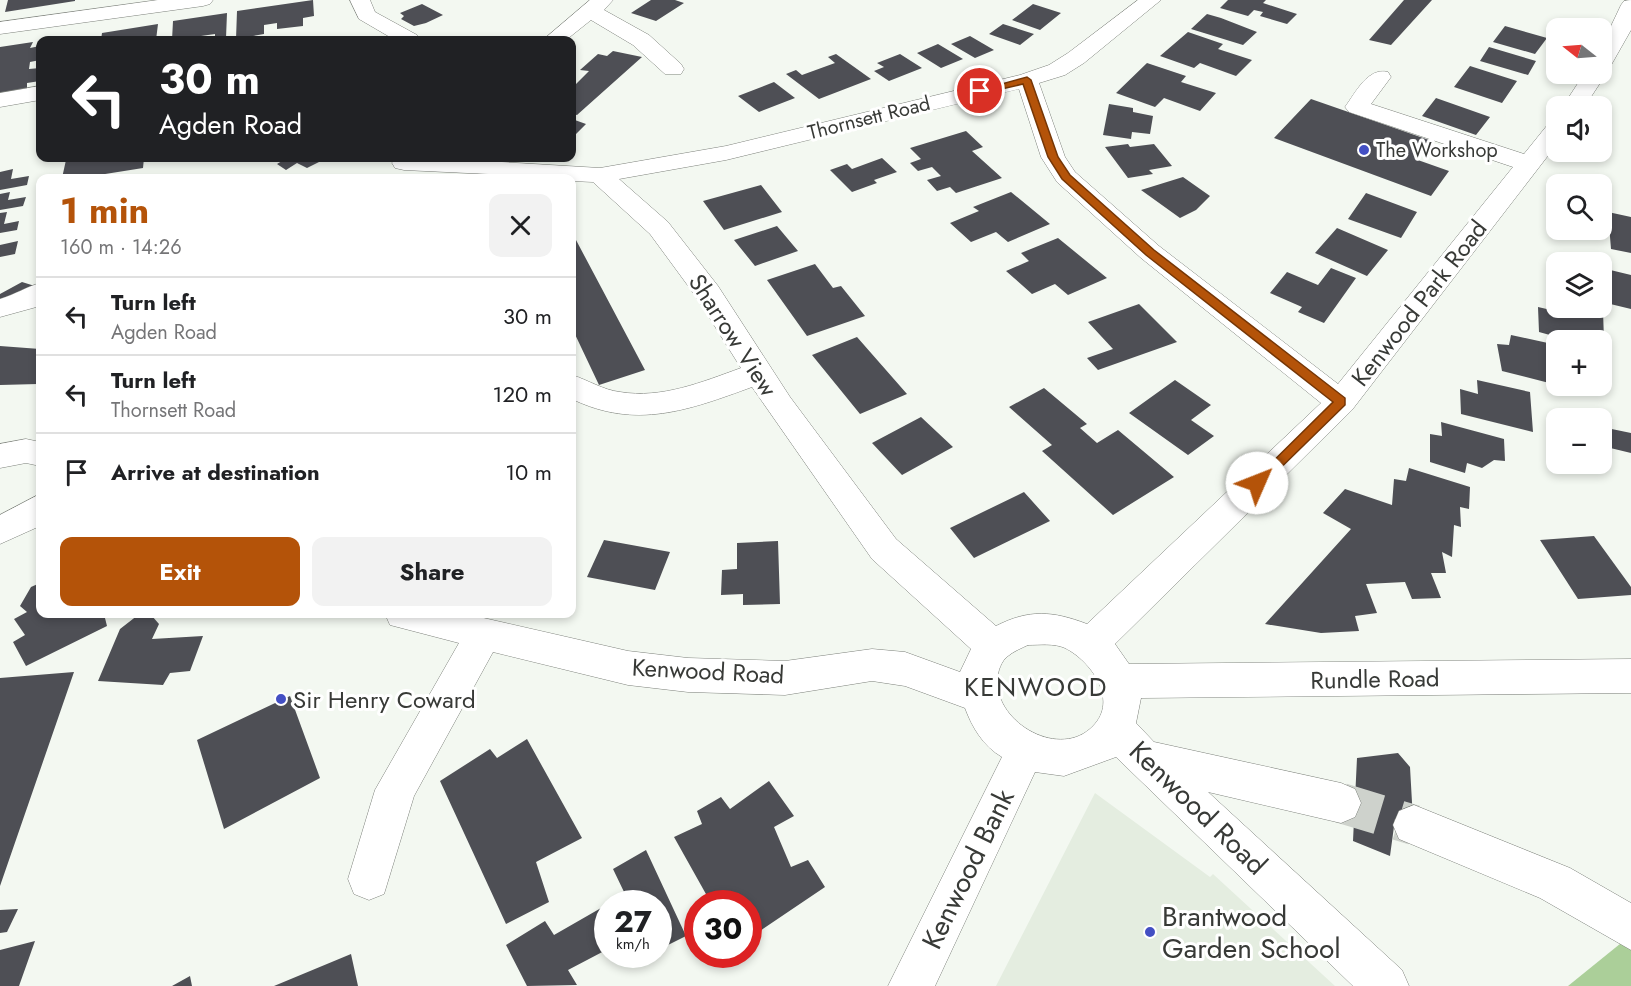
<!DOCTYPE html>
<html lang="en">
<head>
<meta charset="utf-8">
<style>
  :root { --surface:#fff; --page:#f2f2f2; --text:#202124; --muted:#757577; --line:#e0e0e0; --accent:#b45309 }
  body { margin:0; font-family:Jost,sans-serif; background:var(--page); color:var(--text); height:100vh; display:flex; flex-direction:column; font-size:22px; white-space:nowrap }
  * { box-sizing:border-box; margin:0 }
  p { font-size:20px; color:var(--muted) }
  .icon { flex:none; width:33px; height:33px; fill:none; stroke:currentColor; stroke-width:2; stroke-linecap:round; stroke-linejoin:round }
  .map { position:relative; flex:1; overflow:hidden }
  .drawer { position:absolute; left:36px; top:174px; width:540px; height:444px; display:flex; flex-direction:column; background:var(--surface); border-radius:12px; box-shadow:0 3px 9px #0003 }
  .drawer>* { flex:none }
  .top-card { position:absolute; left:36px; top:36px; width:540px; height:126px; border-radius:12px; box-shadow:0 3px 9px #0003; background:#202124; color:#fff; overflow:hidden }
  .needle { width:39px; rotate:287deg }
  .controls { position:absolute; left:1546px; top:18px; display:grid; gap:12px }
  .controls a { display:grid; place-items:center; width:66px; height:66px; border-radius:12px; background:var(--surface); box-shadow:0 3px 9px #0003; font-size:30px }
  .speed { position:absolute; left:594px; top:890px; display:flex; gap:12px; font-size:30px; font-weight:700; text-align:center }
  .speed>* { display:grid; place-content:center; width:78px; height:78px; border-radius:50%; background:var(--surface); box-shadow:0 3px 9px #0003; line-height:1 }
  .speed small { font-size:15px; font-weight:400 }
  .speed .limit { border:9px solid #d22; background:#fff; color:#111 }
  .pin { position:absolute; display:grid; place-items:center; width:51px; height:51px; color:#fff; margin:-26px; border:3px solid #fff; border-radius:50%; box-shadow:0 2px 6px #0007 }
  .me { position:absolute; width:66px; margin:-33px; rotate:46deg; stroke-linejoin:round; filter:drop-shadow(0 0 4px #0008) }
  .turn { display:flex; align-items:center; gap:21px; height:126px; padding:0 24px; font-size:27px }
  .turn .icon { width:78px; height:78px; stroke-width:2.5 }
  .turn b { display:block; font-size:42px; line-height:51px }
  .round { display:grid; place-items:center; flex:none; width:63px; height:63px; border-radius:12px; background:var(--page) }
  .summary { display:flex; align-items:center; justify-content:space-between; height:102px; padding:0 24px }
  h1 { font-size:36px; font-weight:700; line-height:45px; color:var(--accent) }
  .button { display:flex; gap:12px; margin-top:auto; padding:12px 24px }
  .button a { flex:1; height:69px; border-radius:12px; background:var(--accent); color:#fff; font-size:24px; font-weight:700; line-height:69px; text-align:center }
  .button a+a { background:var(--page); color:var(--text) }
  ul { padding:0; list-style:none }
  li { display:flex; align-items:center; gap:18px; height:78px; padding:0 24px; border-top:2px solid var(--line) }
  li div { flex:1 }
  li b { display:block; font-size:22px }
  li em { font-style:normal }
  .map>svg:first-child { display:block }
</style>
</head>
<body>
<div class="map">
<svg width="1631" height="986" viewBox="0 0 1631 986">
  <rect width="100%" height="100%" fill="#f3f8f1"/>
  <path fill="#e4ede0" d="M1095,793L1210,877L1213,874L1335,986H996Z"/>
  <path fill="#abcf99" d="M1631,935V986H1568Z"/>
  <path fill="#4e4f55" d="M8,0H75V1L5,12Z
    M313,0L314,16L303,18V26L277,29V23L264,25V34L236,39L237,11Z
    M651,0H675L684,3L656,21L631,13Z
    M1228,0H1266L1263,3L1297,14L1287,24L1260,16L1263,12L1254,10L1248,16L1220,8Z
    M1404,0H1432L1391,45L1369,40Z
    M422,4L443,15L426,23L414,26L401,19L404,16L400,13Z
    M1033,4L1061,13L1040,30L1012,20Z
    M227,13L226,38L215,40V34L187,38V40H172L173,21Z
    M1207,14L1221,18L1257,32L1243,45L1191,29Z
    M158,24L156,40H101L102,33Z
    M1003,24L1034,34L1020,45L989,34Z
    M1505,26L1547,38L1535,54L1493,42Z
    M1188,32L1223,44L1218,49L1252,60L1236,76L1200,63L1194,68L1160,56Z
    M970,36L994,50L975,58L951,44Z
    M33,42L30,48L40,46V60L30,62L29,69L40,68V81L27,83V89L0,93V47Z
    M938,44L963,59L941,68L917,53Z
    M1489,47L1536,61L1528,75L1480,61Z
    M613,51L642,57L577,115L572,114V84L575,85L589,71L580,70L598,54L607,56Z
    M836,54L871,79L819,99L786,74L796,70L802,75L835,63L828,57Z
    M900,54L922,68L889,81L874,71L884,67L877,63Z
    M1147,63L1186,76L1181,82L1216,93L1200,111L1164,98L1155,107L1116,93Z
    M1470,66L1517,81L1502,103L1454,87Z
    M774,82L795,98L759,112L738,96Z
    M1436,98L1490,117L1476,135L1422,116Z
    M1311,99L1429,140L1415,159L1449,171L1431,196L1274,138Z
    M1109,104L1133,108V112L1153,116L1150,134L1132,132L1131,139L1103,135Z
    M572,119L586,124L572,138Z
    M966,131L983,147L972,151L1002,178L956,193L950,187L937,191L927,180L941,176L932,167L918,171L910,163L921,159L910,148Z
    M1128,144L1130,147L1154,144L1172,166L1149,170L1153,174L1128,178L1105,147Z
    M82,158H144L143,168L80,178H62L66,160Z
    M287,158H327L307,168L297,163L286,170L277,164Z
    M882,158L897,172L874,180L877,183L852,192L830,170L847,164L852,169Z
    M13,169L11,179L29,176L27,185L0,190V172Z
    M1183,177L1210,196L1196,210L1180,218L1141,190Z
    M761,185L782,212L724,230L703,201Z
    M10,192L8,200L26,197L23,206L0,210V194Z
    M1011,192L1050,224L1008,242L996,232L971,242L950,223L979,211L973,207Z
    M1366,193L1417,212L1401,238L1348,219Z
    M7,212L4,224L19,221L17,230L0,233V213Z
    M1608,212L1631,217V253L1611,249Z
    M777,226L798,251L755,266L734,240Z
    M1337,228L1388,250L1367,276L1315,253Z
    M1058,238L1107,278L1068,295L1055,284L1032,294L1006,271L1029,261L1021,253Z
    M576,240L645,370L599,385L572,328V241Z
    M18,241L15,254L0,257V245Z
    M815,264L833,288L841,286L865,316L807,336L767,280Z
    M1331,268L1356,278L1324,323L1298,312L1302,307L1270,293L1287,272L1318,285Z
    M1602,268L1631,275V309L1602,302Z
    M22,282L38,287L0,303V294Z
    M1549,299L1557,301V308H1586L1603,311L1604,340H1568L1539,332L1538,307L1551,310Z
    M1139,304L1177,342L1098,370L1087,358L1113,349L1088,322Z
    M1511,335L1557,345V385L1502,371L1497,344L1509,345Z
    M857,337L907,394L860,414L812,355Z
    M0,346L40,349V381L38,384L0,385Z
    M1175,380L1211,405L1191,420L1214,436L1188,455L1129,413Z
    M1477,380L1530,392L1533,432L1461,414L1460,389L1478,394Z
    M1044,388L1087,424L1080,428L1097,443L1118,430L1174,477L1113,515L1042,451L1052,445L1009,407Z
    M921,417L953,447L902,475L872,443Z
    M1441,422L1504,439L1505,461L1494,460L1482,468L1467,463L1465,473L1430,462V434L1442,436Z
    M1602,427L1631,433V453L1602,446Z
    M1409,468L1470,487L1469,509L1460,507L1461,527L1454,525L1452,557L1442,552L1446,573H1431L1441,598L1412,599L1405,582L1366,584L1377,613L1355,616L1359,631L1321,633L1265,624L1351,529L1323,513L1345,489L1392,505L1394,479L1406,481Z
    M1024,492L1050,521L974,558L950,528Z
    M1594,536L1631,587V595L1578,599L1540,540Z
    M604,540L670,552L655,590L587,577Z
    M778,541L780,604L743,605V594L721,595L722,570L737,569V543Z
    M40,583V614H104L107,626L26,666L13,642L25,635L14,619L27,612L20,606L31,587Z
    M138,615L152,616L159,624L152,639L203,636L190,671L170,673L163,685L98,681L120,629Z
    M74,672L0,886V678Z
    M290,696L320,778L224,829L197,740Z
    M527,739L582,838L536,862L549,902L506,924L440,781L490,749L497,758Z
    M1398,753L1410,767L1413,820L1395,819L1390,856L1353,841L1357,758Z
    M769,781L794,816L774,827L791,867L808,860L825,887L748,939V903H711L674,837L702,824L697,811L721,797L730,809Z
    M646,850L686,936L662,948L658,942V903H609L625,894L613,869Z
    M608,904V949L568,970L577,985L527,986L506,945L545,921L554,935Z
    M18,909L7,932L0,933V910Z
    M35,941L19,986H0V950Z
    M351,954L358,986H274Z
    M190,976L192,986H172Z"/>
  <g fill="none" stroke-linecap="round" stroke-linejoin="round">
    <path stroke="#ced2cc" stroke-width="40" stroke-dasharray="40 20" stroke-linecap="butt" d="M1341,803L1414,825"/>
    <defs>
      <path id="minor" d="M158,0H213L210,4L203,6L0,34V22Z
        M350,0H370L375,12L417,35L420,40H395L359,19Z
        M590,0H613L604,10L649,35L681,64L684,69L681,74H665L633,45L591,20L566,40H543Z
        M1138,0H1161L1084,63L1065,75L1039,83L1065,157L1075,172L1159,246L1338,384L1513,167L1349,112L1345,107C1356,92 1368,67 1388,72L1391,77L1371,104L1524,154L1549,123L1557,121V144L1352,410L1115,644L1129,664L1631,659V693L1141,698L1136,723L1154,742L1341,783L1355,789L1361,803L1355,817L1341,823L1208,792L1402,970L1409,986H1353L1116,757L1064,776L1035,772L935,986H888L1002,757C983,746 972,727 965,708L905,686L872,681L785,695L688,692L628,685L493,652L414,796L384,894L369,900L354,894L348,879L375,790L459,643L390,625L385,614H466L628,651L688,658L785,661L872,649L905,652L960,672L971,649L872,559L752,387C689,410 636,430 572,399V375C588,380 603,390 620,392C662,399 702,382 741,368L697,298L650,234L593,182L572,181V178L404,170L395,168L392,163L395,158H435L600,168L726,146L1020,75L1049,65L1068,53ZM1019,89L1041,157L1057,182L1141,258L1321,403L1087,624C1053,611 1029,609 996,626L896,539L790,397L718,286L668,222L619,179L726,160ZM1028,645C1040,645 1054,643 1065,648C1091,661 1119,700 1093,726C1061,760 996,724 997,680C998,671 1001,661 1008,656C1014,651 1022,648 1028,645Z
        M1631,0V30L1610,67L1602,69V45L1621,5L1624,1Z
        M1603,69L1606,74L1585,106H1563L1584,74H1602Z
        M40,86V100L0,107V93Z
        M40,283V306L0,317V299C16,294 26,287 40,283Z
        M26,439L40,442V466L26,463L0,468V444Z
        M40,494V526L0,544V515Z
        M1414,805L1570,868L1631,903V950L1540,898L1399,839L1393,825L1399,811Z"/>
    </defs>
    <use href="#minor" stroke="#7d817b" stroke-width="1"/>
    <use href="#minor" fill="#fff" fill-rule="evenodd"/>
  </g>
  <path fill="#b45309" stroke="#753606" stroke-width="1.5" d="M1027,77L1031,80L1058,157L1070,175L1154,250L1345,398V405L1262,486H1253L1251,483L1333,402L1146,255L1062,179L1048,157L1023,84L980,94L976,91Z"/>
  <g fill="#434fc3" stroke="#fff" stroke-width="2">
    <circle cx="1364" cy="150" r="6"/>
    <circle cx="281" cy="699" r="6"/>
    <circle cx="1150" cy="932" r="6"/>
  </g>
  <g text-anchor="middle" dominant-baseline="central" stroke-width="6" stroke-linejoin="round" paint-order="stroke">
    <g font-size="20" fill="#383a37" stroke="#fff">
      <text transform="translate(869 118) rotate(-14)">Thornsett Road</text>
    </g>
    <g font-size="20" fill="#383a37" stroke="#fff" text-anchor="start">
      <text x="1376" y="150">The Workshop</text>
    </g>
    <g font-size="24" fill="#383a37" stroke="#fff">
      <text transform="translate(1419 303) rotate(-52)">Kenwood Park Road</text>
      <text transform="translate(733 335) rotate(57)">Sharrow View</text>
      <text transform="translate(708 671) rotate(3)">Kenwood Road</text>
      <text transform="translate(1375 679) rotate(-1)">Rundle Road</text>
    </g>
    <g font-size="24" fill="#383a37" stroke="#fff" text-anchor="start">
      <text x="293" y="699">Sir Henry Coward</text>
    </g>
    <g font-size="26" letter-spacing="1.5" fill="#383a37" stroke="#fff">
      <text x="1036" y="687">KENWOOD</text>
    </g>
    <g font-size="28" fill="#383a37" stroke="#fff">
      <text transform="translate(1198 808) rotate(44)">Kenwood Road</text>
      <text transform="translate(968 869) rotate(-64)">Kenwood Bank</text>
    </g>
    <g font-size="28" fill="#383a37" stroke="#fff" text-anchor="start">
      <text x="1162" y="916">Brantwood<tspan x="1162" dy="32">Garden School</tspan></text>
    </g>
  </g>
</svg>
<div class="controls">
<a><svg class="needle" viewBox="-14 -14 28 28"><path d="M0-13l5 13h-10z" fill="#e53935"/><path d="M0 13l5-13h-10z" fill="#757577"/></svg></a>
<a><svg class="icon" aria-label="sound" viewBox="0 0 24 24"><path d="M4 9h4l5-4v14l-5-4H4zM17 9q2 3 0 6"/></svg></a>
<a><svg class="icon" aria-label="search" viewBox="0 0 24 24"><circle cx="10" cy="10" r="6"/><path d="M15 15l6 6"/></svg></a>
<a><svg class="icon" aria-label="layers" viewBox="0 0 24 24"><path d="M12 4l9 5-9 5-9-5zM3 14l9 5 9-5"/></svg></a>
<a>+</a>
<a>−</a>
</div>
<div class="speed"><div>27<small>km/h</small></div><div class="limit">30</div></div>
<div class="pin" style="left:980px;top:91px;background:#d93025"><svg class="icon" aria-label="arrive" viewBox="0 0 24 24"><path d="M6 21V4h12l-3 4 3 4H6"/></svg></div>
<svg class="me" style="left:1257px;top:483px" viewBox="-20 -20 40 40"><circle r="19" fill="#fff"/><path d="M0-13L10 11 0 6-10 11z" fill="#b45309"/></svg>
<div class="top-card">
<div class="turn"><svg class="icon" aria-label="left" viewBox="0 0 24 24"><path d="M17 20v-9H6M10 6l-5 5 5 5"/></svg><div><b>30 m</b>Agden Road</div></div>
</div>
<section class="drawer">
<div class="summary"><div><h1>1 min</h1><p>160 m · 14:26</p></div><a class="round"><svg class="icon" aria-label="close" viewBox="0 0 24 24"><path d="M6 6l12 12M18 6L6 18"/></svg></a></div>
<ul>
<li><svg class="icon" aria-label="left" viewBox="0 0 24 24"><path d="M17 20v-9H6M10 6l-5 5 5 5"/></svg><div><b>Turn left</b><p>Agden Road</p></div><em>30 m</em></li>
<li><svg class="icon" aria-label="left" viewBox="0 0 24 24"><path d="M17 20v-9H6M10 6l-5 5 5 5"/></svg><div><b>Turn left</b><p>Thornsett Road</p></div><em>120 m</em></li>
<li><svg class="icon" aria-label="arrive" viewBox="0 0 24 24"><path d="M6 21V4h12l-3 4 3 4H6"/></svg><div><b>Arrive at destination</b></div><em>10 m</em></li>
</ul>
<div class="button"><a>Exit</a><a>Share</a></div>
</section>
</div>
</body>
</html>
